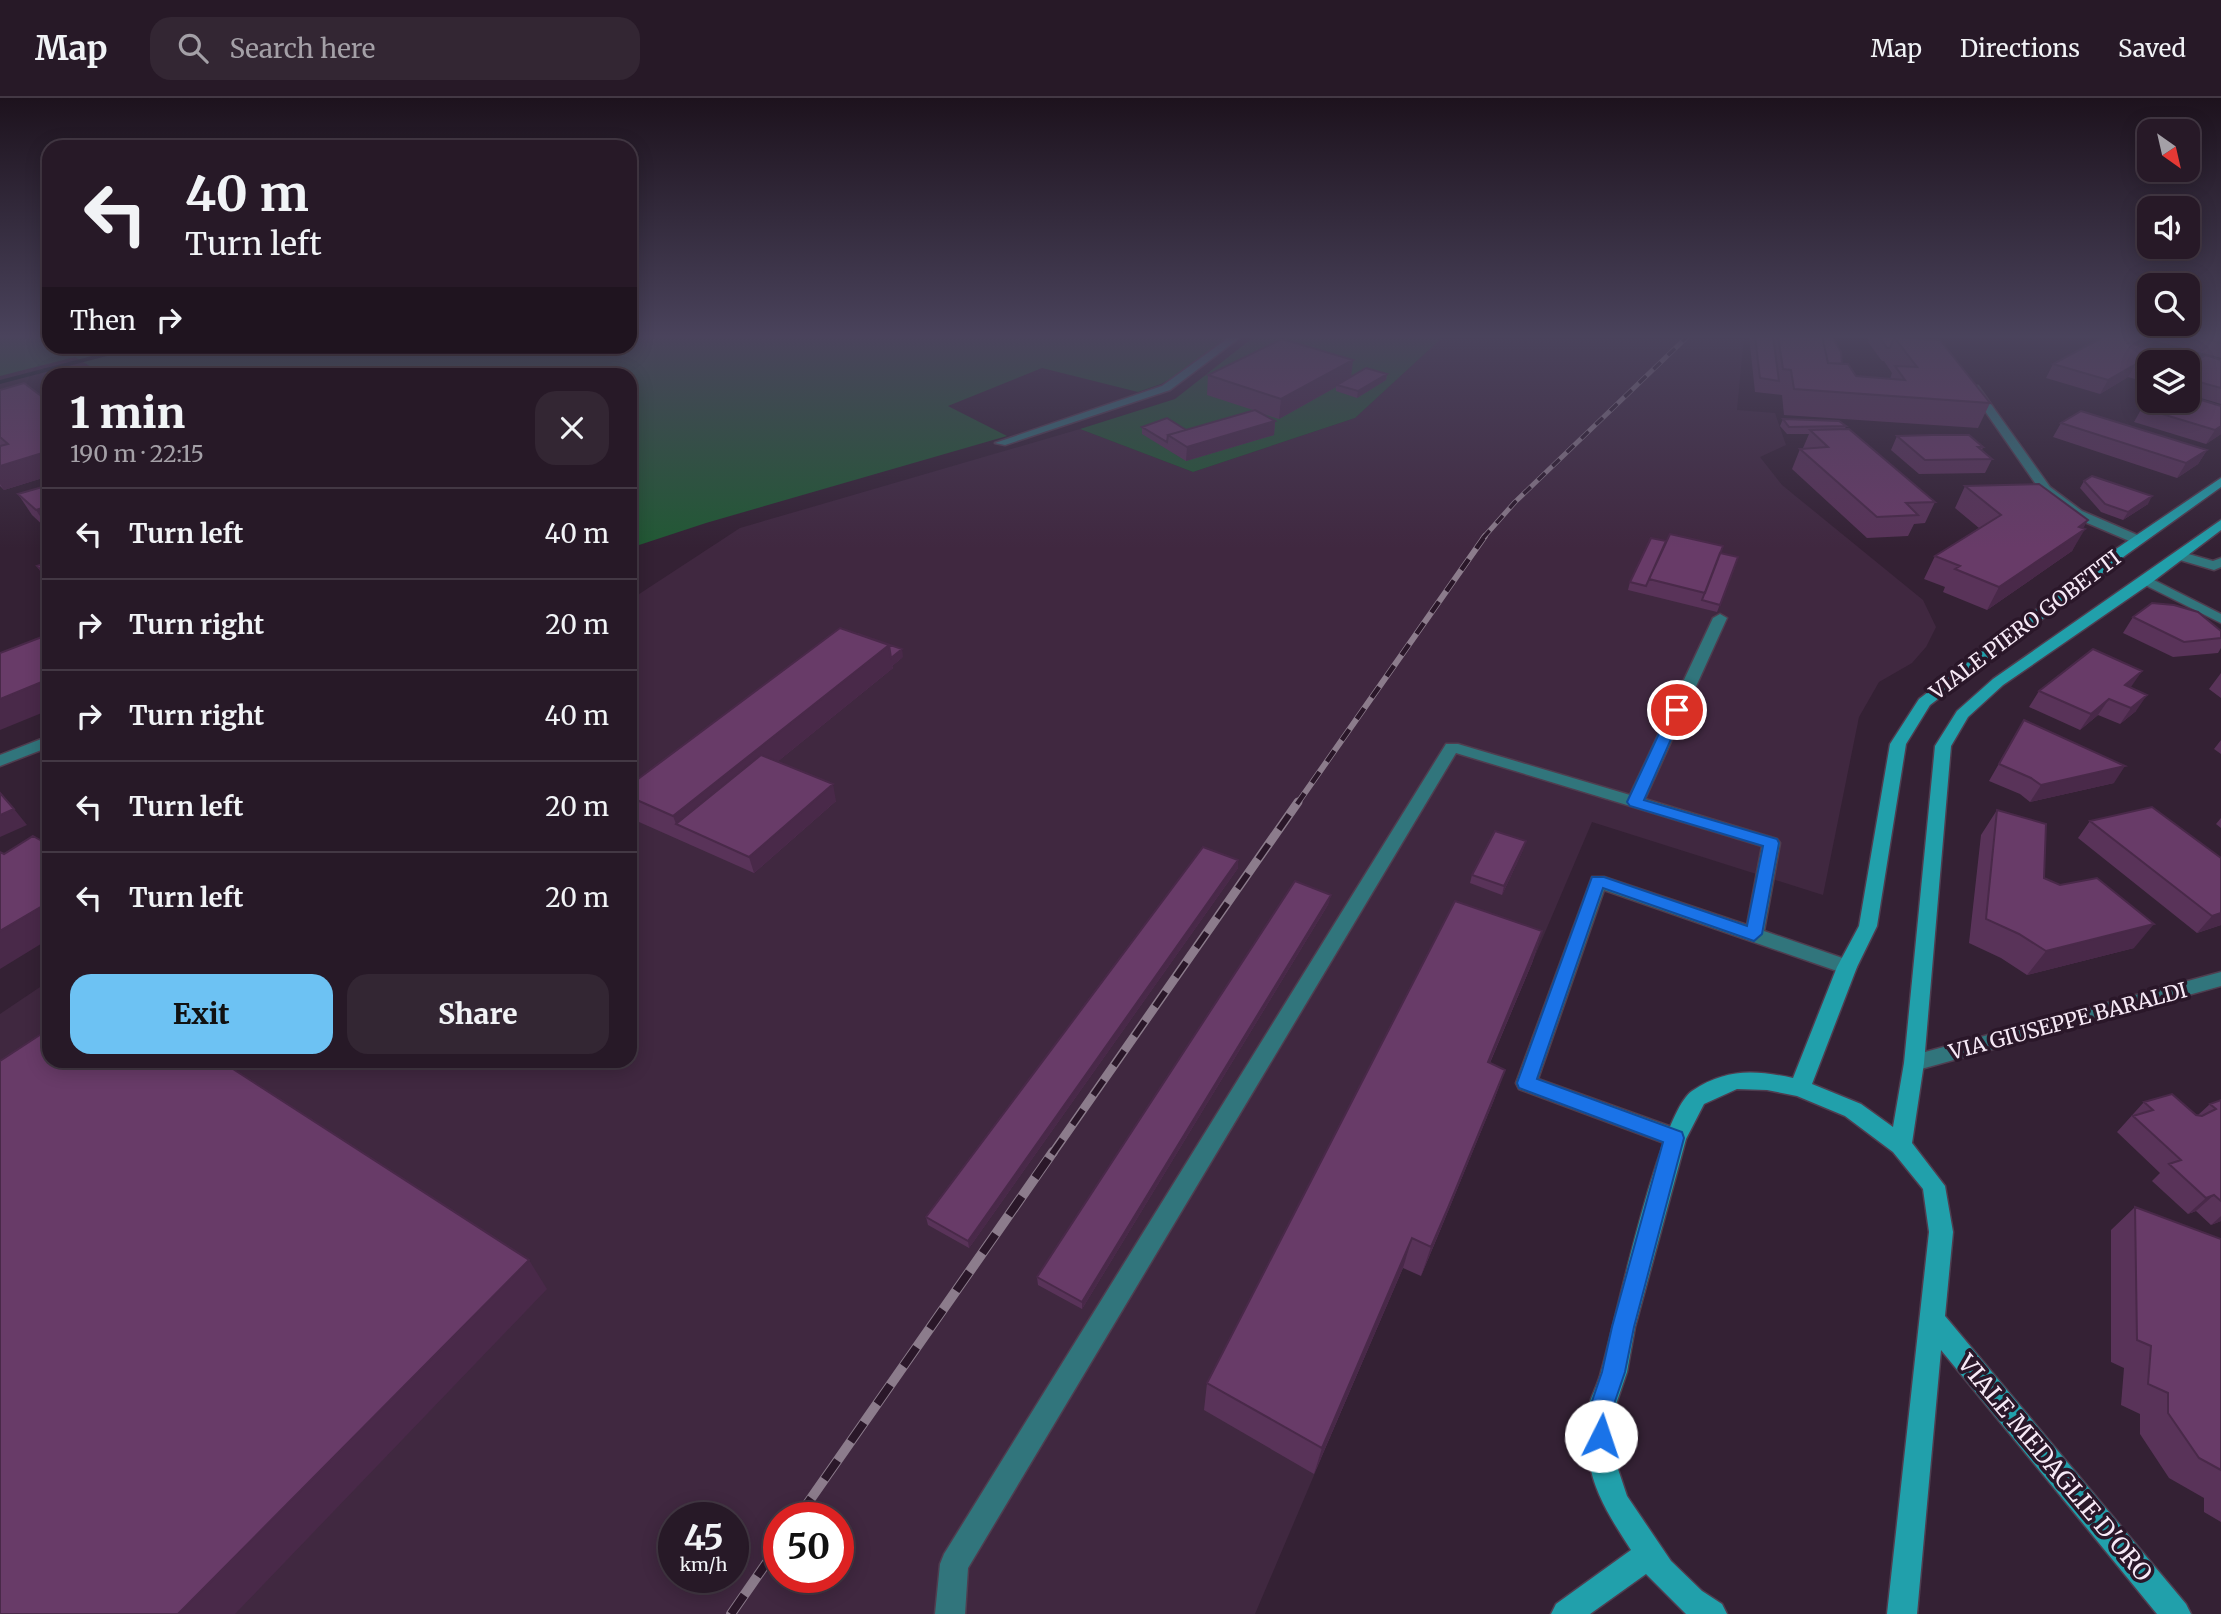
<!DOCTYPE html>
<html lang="en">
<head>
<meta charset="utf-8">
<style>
  :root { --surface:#271927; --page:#332633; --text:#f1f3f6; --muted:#a4a0a7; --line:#433844; --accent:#6dc2f3 }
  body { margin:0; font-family:Merriweather,serif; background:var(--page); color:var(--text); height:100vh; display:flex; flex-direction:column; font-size:26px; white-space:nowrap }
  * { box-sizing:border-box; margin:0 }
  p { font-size:23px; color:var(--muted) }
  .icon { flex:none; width:38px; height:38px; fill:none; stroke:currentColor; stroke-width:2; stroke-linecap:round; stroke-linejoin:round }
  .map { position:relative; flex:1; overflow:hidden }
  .drawer { position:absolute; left:42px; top:270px; width:595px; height:700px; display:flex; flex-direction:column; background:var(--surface); border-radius:21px; box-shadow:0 4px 18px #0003,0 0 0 2px var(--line) }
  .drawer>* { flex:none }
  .guide { position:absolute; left:42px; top:42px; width:595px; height:214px; border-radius:21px; box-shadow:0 4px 18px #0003,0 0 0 2px var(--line); background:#271927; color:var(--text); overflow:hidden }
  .needle { width:46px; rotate:146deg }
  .tools { position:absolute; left:2137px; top:21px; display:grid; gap:14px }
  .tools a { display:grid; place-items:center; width:63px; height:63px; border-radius:14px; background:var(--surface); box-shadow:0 4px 18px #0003,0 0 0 2px var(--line); font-size:35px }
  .speed { position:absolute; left:658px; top:1404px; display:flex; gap:14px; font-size:35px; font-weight:700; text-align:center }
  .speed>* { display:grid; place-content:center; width:91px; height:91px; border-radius:50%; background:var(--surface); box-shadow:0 4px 18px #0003,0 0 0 2px var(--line); line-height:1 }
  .speed small { font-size:18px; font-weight:400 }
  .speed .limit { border:10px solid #d22; background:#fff; color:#111 }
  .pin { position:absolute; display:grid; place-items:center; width:60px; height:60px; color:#fff; margin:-30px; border:4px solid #fff; border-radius:50%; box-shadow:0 2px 7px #0007 }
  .me { position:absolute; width:77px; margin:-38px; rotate:4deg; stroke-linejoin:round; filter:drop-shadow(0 0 5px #0008) }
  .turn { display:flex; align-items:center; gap:24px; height:147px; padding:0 28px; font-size:32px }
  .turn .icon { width:91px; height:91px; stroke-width:2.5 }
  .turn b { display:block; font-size:49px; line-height:60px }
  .then { display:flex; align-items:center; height:66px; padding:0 28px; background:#0003; gap:14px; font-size:26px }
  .round { display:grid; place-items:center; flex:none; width:74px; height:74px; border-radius:21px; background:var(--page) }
  .head { display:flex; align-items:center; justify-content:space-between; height:119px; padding:0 28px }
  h1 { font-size:42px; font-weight:800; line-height:52px }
  .button { display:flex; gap:14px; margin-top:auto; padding:14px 28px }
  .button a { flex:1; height:80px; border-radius:21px; background:var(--accent); color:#111; font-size:28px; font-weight:800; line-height:80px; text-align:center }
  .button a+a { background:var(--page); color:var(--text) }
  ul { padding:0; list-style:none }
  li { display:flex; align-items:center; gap:21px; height:91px; padding:0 28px; border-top:2px solid var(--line) }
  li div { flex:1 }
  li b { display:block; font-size:26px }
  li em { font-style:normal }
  header { display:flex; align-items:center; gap:42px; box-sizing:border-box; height:98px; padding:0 35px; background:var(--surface); border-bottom:2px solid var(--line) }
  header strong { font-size:33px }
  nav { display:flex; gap:38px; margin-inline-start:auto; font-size:24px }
  .search { width:490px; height:63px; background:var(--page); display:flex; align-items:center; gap:18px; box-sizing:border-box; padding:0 24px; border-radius:21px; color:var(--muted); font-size:26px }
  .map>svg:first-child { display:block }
</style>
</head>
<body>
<header>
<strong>Map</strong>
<div class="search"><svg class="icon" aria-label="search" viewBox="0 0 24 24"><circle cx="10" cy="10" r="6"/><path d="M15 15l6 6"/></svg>Search here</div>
<nav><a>Map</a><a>Directions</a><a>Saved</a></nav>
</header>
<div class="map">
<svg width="2221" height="1516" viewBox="0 0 2221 1516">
  <rect width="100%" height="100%" fill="#342134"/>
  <path fill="#402840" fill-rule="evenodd" d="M1444,238H1744L1737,312L1775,315L1786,347L1760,359L1782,387L1923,502L1936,529L1926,549L1912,565L1879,584L1859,619L1823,797L1592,724L1255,1516H0V916L49,883V962H630V502L740,430L1080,331L1193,374L1355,320ZM674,1419H733V1479H674ZM779,1419H838V1479H779Z"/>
  <path fill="#215934" d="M0,238H49V248H630V238H1229L1186,272L1161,286L1138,294L1042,270L948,308L1007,338L706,425L630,450V276H103L75,259L0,278Z
    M1255,238H1444L1355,320L1193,374L1080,331L1175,301Z"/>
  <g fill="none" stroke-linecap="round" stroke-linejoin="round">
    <path fill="#081514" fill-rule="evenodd" d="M130,248H145L0,286V282Z"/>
    <defs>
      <path id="lane" d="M1231,238H1242L1170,292L1005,347L995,345L1162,288Z
        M2178,453L2213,463L2221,460V469L2214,472L2173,460L2172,457Z
        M1720,516L1727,520L1645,701L1777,741L1780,745L1764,833L1854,864L1857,869L1854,874L1847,876L1840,874L1604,792L1538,981L1683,1033L1686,1040L1683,1047L1675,1049L1519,991L1516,985L1592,779H1604L1747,827L1762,748L1456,655L968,1470L965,1516H935L940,1466L944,1456L1446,646H1458L1630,697L1713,520Z"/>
      <path id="street" d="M1970,288H1978L2050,389L2082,413L2142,439V445H2134L2085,424L2042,395L1969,290Z
        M2146,478L2221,516V525L2141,485V479Z
        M49,638V649L0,668V657Z
        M2221,874V888L1914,973L1907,971L1904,965L1907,959L1914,957Z"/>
      <path id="secondary" d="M2221,380V389L2126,457L1930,607L1906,646L1877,828L1857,869L1812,986L1861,1006L1893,1029L1904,965L1935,648L1957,613L1993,581L2221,422V432L2151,485L2003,587L1968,619L1951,648L1924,965L1912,1045L1945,1088L1953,1134L1945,1218L2186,1506L2191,1516H2157L1941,1252L1917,1516H1887L1929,1134L1923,1091L1893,1054L1845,1018L1797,998L1767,992L1737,991L1704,1006L1686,1041L1635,1229L1627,1274L1613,1315L1615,1362L1627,1398L1671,1463L1702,1493L1722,1506L1727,1516H1686L1646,1476L1590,1516H1551L1556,1506L1631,1452C1613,1424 1594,1396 1589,1362C1586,1348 1585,1327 1587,1314C1590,1300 1598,1287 1601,1274C1615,1226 1659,1015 1692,993C1726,970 1755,972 1793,980L1837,869L1859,828L1890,646L1919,601L2116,451Z"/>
    </defs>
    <use href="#lane" stroke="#4f3d4f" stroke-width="3"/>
    <use href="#street" stroke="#4f3d4f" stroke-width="3"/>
    <use href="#secondary" stroke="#4f3d4f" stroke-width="3"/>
    <use href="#lane" fill="#31757c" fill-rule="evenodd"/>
    <use href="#street" fill="#31757c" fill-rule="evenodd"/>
    <use href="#secondary" fill="#21a0ab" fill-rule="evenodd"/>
    <defs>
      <path id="rail-far3" d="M1483,440L1515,404L1688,238"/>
      <path id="rail-far2" d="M1297,706L1485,438"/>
      <path id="rail-far1" d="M1052,1056L1298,704"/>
      <path id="rail" d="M798,1419L1053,1054
        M731,1516L779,1447"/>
    </defs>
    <use href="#rail-far3" stroke="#8c7c8c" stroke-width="5"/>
    <use href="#rail-far2" stroke="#8c7c8c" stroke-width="6"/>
    <use href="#rail-far1" stroke="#8c7c8c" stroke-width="9"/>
    <use href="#rail" stroke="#8c7c8c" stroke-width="10"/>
    <use href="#rail-far3" stroke="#2a1729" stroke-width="3.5" stroke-dasharray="10" stroke-linecap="butt"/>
    <use href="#rail-far2" stroke="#2a1729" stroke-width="4.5" stroke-dasharray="13" stroke-linecap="butt"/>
    <use href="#rail-far1" stroke="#2a1729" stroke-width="6" stroke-dasharray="18" stroke-linecap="butt"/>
    <use href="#rail" stroke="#2a1729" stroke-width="8" stroke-dasharray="23" stroke-linecap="butt"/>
  </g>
  <path fill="#593359" d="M1749,238H1832L1842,266L1856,278L1890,281L1892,275L1884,263H1882L1868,244L1869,242L1866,238H1923L1990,305L1978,330L1784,317L1782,297L1755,294Z
    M2138,238H2221V260Z
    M2136,247L2158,253L2149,264V285L2128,279L2100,296L2046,280L2053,266Z
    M2221,262V306L2188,296V266Z
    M1387,276L1386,282L1357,300L1336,293V289L1279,321L1260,315L1275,323L1274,337L1186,363L1142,336V329L1186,332L1253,312L1207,297L1208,277L1351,278Z
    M0,292L49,304V378L4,392L0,388Z
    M2221,308V336L2206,346L2134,324L2142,310Z
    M1783,321L1846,328L1845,331L1935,404L1925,425L1914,426L1908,438L1867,440L1792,371L1800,351L1803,350L1809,336H1787L1780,328Z
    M2061,325L2207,352L2198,366L2177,380L2053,339Z
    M1897,338L1983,349L1982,352L1992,361L1985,375L1919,376L1891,352Z
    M2084,383L2148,406L2123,422L2101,414L2080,390Z
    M49,387V433L32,417L18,396Z
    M1965,388L2083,430L2072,453L1987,512L1943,494L1945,489L1924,481L1935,458L1979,430L1955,410Z
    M1720,455L1738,459L1717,514L1628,492L1630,484Z
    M49,464V487L37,468Z
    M2133,519L2221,533V550L2218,555L2173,559L2123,535Z
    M903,559L892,568L893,570L777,664L836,703L754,775L630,720V687Z
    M2221,575V600L2209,591Z
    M2130,590L2136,613L2120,626L2098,617L2080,632L2029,609L2039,593Z
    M2024,622L2114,685L2030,704L2020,696L1989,683Z
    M2221,642V656L2214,651Z
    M2152,709L2221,827L2197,835L2078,740L2090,723Z
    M1997,712L2044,780L2134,850L2027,877L2001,860L1969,845L1981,737Z
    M2221,720V730L2216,726Z
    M1526,743L1523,752L1502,797L1470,785L1472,777Z
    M1238,762V770L969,1150L928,1127L926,1119Z
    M1329,805L1082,1211L1038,1187L1037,1179Z
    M1542,833L1532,865L1490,965L1505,972L1494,1002L1437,1140L1421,1178L1403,1170L1314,1376L1204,1312L1207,1285Z
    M2221,1002V1123L2211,1127L2196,1113L2188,1116L2152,1083L2160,1075L2117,1034L2144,1004L2198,1017L2210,1006Z
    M2135,1109L2221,1141V1424L2204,1414V1400L2169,1380L2140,1336V1316L2121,1307L2124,1270L2111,1264V1132Z"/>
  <path fill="#492949" d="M2140,239L2133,252L2129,245Z
    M1353,262L1351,281L1337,287L1336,289L1279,321L1281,301Z
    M2136,266L2128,279L2100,296L2108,282Z
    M1387,276L1386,282L1357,300L1358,293Z
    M1275,323L1274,337L1186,363L1187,349Z
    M2221,328V336L2206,346L2215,332Z
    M2207,352L2198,366L2177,380L2186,365Z
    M49,353V378L4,392L0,386V368Z
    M2152,398L2148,406L2123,422L2128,414Z
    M49,408V432L36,412Z
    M2088,422L2081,434L2085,431L2072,453L1987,512L1999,489Z
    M889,547L902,551L903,559L892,568L893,570L692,733L676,726L673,718Z
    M2142,573L2131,589L2114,603L2125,587Z
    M49,581V612L0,632V601Z
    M2147,597L2136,613L2120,626L2131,610Z
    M2109,601L2098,617L2080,632L2091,616Z
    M2125,668L2114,685L2030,704L2041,687Z
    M833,686L836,703L754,775L749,759Z
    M14,711L27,727L0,739V717Z
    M1526,743L1523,752L1502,797L1504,788Z
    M1238,762V770L969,1150L968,1143Z
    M1331,797L1329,805L1082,1211V1204Z
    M49,804V841L0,871V833Z
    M2221,815V827L2197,835L2212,818Z
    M2154,826L2134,850L2027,877L2046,853Z
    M1542,833L1532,865L1477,995L1488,964Z
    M1505,972L1494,1002L1421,1178L1431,1149Z
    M2214,1097L2196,1113L2188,1116L2206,1100Z
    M2221,1118V1123L2211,1127Z
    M1412,1140L1403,1170L1314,1376L1322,1350Z
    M529,1162L547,1191L235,1516H178Z"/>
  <path fill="#683b68" stroke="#492949" stroke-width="2" d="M1755,238H1773L1779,283L1760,280Z
    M1778,238H1822L1828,265L1848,266L1856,278L1905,282L1895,268L1917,269L1894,239L1940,242L1990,305L1794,291L1791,272L1783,271Z
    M1822,238H1832L1841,254L1842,266L1828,265Z
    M1879,238H1923L1925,241L1894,239L1890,250H1887Z
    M2105,238H2137L2140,239L2129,245L2158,253L2152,256L2180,264H2149V270L2136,266L2108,282L2053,266Z
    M2193,238H2221V245Z
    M1282,241L1353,262L1281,301L1208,277Z
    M2206,257L2221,262V290L2188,281V266L2189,267Z
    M1366,270L1387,276L1358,293L1337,287Z
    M24,285L49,304V353L0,368V348L8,346L0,339V292Z
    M2188,298L2221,308V328L2215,332L2142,310L2154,303H2188Z
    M1255,312L1275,323L1187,349L1168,337Z
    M2081,313L2207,352L2186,365L2061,325Z
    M1167,320L1186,332L1168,337L1167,344L1142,329Z
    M1783,321L1839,323L1846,328L1789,329Z
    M1849,331L1935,404L1906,405L1918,417L1877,419L1800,351L1828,349L1810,332Z
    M1932,337H1969L1983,349H1978L1992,361L1925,362L1897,338Z
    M2092,378L2152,398L2128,414L2105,406L2084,383Z
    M2039,386L2088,422L2079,429L2085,431L1999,489L1955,471L1960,468L1935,458L2001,417L1965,388Z
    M49,387V408L36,412L18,396Z
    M1670,436L1723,448L1705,495L1649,481Z
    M1651,440L1666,443L1646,488L1630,484Z
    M1720,455L1738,459L1720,507L1702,502Z
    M49,464V480L37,468Z
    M2152,505L2174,507L2198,514L2221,533V540L2184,544L2133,519Z
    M840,530L889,547L673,718L630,699V687Z
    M858,536L902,551L891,560L889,547Z
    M47,537L49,539V581L0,601V555Z
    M2093,551L2142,573L2125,587L2147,597L2131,610L2109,601L2091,616L2039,593Z
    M2024,622L2125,668L2041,687L2031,680L1999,666Z
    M761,657L833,686L749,759L676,726Z
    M0,695L14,711L0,717Z
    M2152,709L2221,760V815L2212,818L2090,723Z
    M1997,712L2046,726L2044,780L2060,787L2097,780L2154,826L2046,853L2019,836L1986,821Z
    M1495,733L1526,743L1504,788L1472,777Z
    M33,738L49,747V804L0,833V754L4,756Z
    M1203,749L1238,762L968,1143L926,1119Z
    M1295,783L1331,797L1082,1204L1037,1179Z
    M1455,803L1542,833L1488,964L1505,972L1448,1110L1431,1149L1412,1140L1322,1350L1207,1285Z
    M49,931V962H219L529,1162L178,1516H0V963Z
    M2172,996L2196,1017L2202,1018L2216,1011L2210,1006L2221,1002V1103L2214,1097L2206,1100L2169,1066L2181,1062L2133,1018L2153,1012L2144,1004Z
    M2135,1109L2221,1141V1372L2199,1360L2168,1315V1295L2148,1286L2151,1248L2137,1242Z"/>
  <linearGradient id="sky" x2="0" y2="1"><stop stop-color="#1d121d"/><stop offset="0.53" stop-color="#4a435c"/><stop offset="1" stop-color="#4a435c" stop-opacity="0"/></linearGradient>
  <rect width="2221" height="450" fill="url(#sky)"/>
  <path fill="#1a73e8" stroke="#114b97" stroke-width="2" d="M1677,608L1684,612L1644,702L1777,741L1779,745L1762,836L1754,843L1603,790L1537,981L1682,1034L1684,1040L1634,1229L1625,1274L1611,1315L1613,1338L1609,1347L1601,1350L1592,1347L1589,1338L1588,1315L1602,1274L1612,1229L1663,1044L1519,990L1517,985L1592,779H1604L1747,828L1763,748L1630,708L1627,704L1670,612Z"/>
  <g text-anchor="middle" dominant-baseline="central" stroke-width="7" stroke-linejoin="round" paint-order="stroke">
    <g font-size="21" fill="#f6e9f6" stroke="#2a1729">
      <text transform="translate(2025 527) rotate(-37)">VIALE PIERO GOBETTI</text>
      <text transform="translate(2068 923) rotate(-15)">VIA GIUSEPPE BARALDI</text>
    </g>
    <g font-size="24" fill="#f6e9f6" stroke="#2a1729">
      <text transform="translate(2055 1370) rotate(50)">VIALE MEDAGLIE D'ORO</text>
    </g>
  </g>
</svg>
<div class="tools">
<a><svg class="needle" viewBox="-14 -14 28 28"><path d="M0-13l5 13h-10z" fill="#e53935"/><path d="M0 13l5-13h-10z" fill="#a4a0a7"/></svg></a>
<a><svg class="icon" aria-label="sound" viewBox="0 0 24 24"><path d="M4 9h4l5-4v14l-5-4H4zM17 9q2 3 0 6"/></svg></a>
<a><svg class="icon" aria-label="search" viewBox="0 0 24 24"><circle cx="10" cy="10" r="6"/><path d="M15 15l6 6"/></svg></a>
<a><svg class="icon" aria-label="layers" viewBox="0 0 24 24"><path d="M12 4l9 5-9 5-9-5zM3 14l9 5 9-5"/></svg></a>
</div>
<div class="speed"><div>45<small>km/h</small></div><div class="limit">50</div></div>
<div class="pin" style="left:1677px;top:612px;background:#d93025"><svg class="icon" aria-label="arrive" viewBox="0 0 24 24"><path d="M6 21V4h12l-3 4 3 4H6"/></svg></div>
<svg class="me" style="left:1601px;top:1338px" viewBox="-20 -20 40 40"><circle r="19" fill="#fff"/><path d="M0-13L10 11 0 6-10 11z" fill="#1a73e8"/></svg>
<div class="guide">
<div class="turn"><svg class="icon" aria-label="left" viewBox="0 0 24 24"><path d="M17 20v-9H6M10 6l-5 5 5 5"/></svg><div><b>40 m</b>Turn left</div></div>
<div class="then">Then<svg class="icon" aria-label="right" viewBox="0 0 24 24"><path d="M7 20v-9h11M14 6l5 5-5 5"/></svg></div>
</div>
<section class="drawer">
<div class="head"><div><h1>1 min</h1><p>190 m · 22:15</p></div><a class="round"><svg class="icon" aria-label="close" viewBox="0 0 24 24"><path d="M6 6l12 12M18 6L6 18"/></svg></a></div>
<ul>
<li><svg class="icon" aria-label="left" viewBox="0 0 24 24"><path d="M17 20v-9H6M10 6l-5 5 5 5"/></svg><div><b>Turn left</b></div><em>40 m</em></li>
<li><svg class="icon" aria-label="right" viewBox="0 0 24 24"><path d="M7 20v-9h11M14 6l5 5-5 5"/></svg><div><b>Turn right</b></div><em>20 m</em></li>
<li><svg class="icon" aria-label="right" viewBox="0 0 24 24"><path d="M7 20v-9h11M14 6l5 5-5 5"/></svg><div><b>Turn right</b></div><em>40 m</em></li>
<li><svg class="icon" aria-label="left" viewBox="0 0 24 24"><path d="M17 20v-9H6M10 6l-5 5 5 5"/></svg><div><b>Turn left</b></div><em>20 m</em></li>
<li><svg class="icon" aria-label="left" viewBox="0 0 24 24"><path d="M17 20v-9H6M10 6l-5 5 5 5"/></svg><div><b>Turn left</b></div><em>20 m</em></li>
</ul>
<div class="button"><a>Exit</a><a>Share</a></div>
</section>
</div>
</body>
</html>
